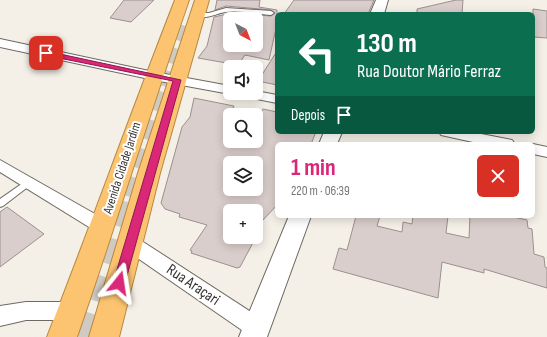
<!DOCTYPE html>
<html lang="pt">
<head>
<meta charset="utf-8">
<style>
  :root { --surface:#fff; --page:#f2f2f2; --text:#202124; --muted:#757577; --accent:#db2777 }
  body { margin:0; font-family:"Sofia Sans Condensed",sans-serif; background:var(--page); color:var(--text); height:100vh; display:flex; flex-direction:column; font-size:15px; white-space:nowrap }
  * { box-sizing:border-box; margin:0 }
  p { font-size:13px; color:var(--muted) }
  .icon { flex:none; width:22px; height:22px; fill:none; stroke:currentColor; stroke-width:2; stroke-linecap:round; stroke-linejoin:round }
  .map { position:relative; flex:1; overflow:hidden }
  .panel { position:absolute; left:275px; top:142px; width:260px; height:76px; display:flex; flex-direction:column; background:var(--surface); border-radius:6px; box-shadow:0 2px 10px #0003 }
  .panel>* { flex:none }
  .hud { position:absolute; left:275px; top:12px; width:260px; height:122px; border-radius:6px; box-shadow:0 2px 10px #0003; background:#0b6e4f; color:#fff; overflow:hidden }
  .needle { width:26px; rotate:138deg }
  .fabs { position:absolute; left:223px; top:12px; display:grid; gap:8px }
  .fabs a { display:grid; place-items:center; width:40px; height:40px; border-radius:6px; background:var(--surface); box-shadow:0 2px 10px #0003; font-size:20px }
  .pin { position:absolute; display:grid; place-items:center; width:34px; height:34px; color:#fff; margin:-17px; border-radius:8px; box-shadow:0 2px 6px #0006 }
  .me { position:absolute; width:44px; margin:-22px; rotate:15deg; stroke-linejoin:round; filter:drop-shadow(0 0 3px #0008) }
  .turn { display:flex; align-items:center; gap:14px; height:84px; padding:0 16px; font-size:18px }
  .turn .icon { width:52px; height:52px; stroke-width:2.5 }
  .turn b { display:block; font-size:28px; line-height:34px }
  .then { display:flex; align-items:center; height:38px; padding:0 16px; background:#0003; gap:8px; font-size:15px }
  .round { display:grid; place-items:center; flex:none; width:42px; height:42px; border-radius:6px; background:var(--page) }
  .head { display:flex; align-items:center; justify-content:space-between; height:68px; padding:0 16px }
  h1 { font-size:24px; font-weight:700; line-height:30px; color:var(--accent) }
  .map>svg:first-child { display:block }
</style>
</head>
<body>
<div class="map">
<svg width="547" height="337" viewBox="0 0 547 337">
  <rect width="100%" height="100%" fill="#f5f0e7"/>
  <path fill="#dacecc" stroke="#9b908e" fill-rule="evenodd" d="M124,0H154L131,22L110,18Z
    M217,0H260L259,7L277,10V24L269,60L245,55L238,65L198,58L207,46L214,17L231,13L271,16L275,13L271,10L226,6L215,10ZM230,19H256V45H230Z
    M294,0H374L368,14H284Z
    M456,0H463L462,14H417V9Z
    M533,9L547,11V38L533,37Z
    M277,51V85L258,81Z
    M194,98L234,106L233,108L237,109L234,115H230V141H256V113L260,114L263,109L277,112V132H316L311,144H277V205L263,220L256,217V211H230V237H256L240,267L237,268L191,253L192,251L190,250L207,225L179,217L180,214L165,209L161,203L182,127L190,117ZM230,163H256V189H230Z
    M7,207L44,234L0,267V212Z
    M356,216H380L377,226L402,232L403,222L412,224L413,216H448L446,233L469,238L470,216H509L527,220L528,228L532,229L534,254L544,257L545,267L547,268V288L484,269V273L442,262L438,298L333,269L339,248L347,250Z"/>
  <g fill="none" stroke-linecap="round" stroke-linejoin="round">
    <path stroke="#cfcac2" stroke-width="16" stroke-dasharray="16 8" stroke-linecap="butt" d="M163,86L186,18"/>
    <path stroke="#cfcac2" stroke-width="20" stroke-dasharray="20 10" stroke-linecap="butt" d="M127,196L164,85"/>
    <path stroke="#cfcac2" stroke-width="26" stroke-dasharray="26 13" stroke-linecap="butt" d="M80,337L127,195"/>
    <defs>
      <path id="service" d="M226,8L271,11L274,13L271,15C259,14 238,10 226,12C216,13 205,21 195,15L198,13H209Z
        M30,178L33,179L34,181L33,183L3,206L0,207V199Z"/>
      <path id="minor" d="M0,39L154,72L230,86V93H234L230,94L154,80L0,47Z
        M256,91L277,95V103L241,96L239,93H256Z
        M439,132H471L507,139L512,140L515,144H482L441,135Z
        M533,144L547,147V157L533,154Z
        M0,160L109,222L112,227L109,232L103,234L97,232L0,172Z
        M130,236L137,238L265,321L268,328L265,335L254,337L249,335L123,248L121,243L123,238Z
        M26,302H72L79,304L82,311L79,318L72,320H26L0,326V306Z"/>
      <path id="tertiary" d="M376,0H388L384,14H370Z
        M324,132H342L337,144H319Z
        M289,216H311L267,337H239Z"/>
      <path id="trunk" d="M175,0H189C150,112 116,225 77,337H47C91,225 131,112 175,0Z
        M195,0H209L160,173L119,337H89L138,173Z"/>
    </defs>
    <use href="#service" stroke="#6e6a62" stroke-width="2"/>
    <use href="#minor" stroke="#6e6a62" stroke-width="2"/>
    <use href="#tertiary" stroke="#6e6a62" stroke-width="2"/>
    <use href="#trunk" stroke="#b68842" stroke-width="2"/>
    <use href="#service" fill="#fff" fill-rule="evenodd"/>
    <use href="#minor" fill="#fff" fill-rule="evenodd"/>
    <use href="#tertiary" fill="#fff" fill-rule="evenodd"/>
    <use href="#trunk" fill="#fcc470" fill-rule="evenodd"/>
  </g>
  <path fill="#db2777" stroke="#8e194d" d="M46,51L181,80L125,283L123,286L119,288L115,286L113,283L173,81L44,55V52Z"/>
  <g text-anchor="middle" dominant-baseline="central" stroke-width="4" stroke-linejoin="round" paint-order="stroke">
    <g font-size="13" fill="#353430" stroke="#fff">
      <text transform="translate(122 168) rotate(-72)">Avenida Cidade Jardim</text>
    </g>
    <g font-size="16" fill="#353430" stroke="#fff">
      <text transform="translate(193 285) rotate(34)">Rua Araçari</text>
    </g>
  </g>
</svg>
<div class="fabs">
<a><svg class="needle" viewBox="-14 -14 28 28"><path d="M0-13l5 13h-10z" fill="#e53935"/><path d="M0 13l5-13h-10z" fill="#757577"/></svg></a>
<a><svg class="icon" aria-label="sound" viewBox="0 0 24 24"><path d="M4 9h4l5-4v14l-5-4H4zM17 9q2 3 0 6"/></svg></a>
<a><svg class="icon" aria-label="search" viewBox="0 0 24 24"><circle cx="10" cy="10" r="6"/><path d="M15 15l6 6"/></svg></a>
<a><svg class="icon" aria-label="layers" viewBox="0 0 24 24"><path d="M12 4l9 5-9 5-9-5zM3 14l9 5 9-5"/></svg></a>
<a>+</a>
</div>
<div class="pin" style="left:46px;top:53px;background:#d93025"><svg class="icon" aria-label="arrive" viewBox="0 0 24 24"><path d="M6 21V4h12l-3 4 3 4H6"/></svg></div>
<svg class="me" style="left:119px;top:283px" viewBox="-20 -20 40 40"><path d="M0-17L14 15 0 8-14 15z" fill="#db2777" stroke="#fff" stroke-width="4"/></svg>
<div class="hud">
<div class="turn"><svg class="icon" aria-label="left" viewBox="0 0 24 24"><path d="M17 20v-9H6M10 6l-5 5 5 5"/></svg><div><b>130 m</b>Rua Doutor Mário Ferraz</div></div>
<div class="then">Depois<svg class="icon" aria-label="arrive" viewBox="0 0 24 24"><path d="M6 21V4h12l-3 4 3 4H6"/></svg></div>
</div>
<section class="panel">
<div class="head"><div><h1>1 min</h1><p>220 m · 06:39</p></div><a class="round" style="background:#d93025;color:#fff"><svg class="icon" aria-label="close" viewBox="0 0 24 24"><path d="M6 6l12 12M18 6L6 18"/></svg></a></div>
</section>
</div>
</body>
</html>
